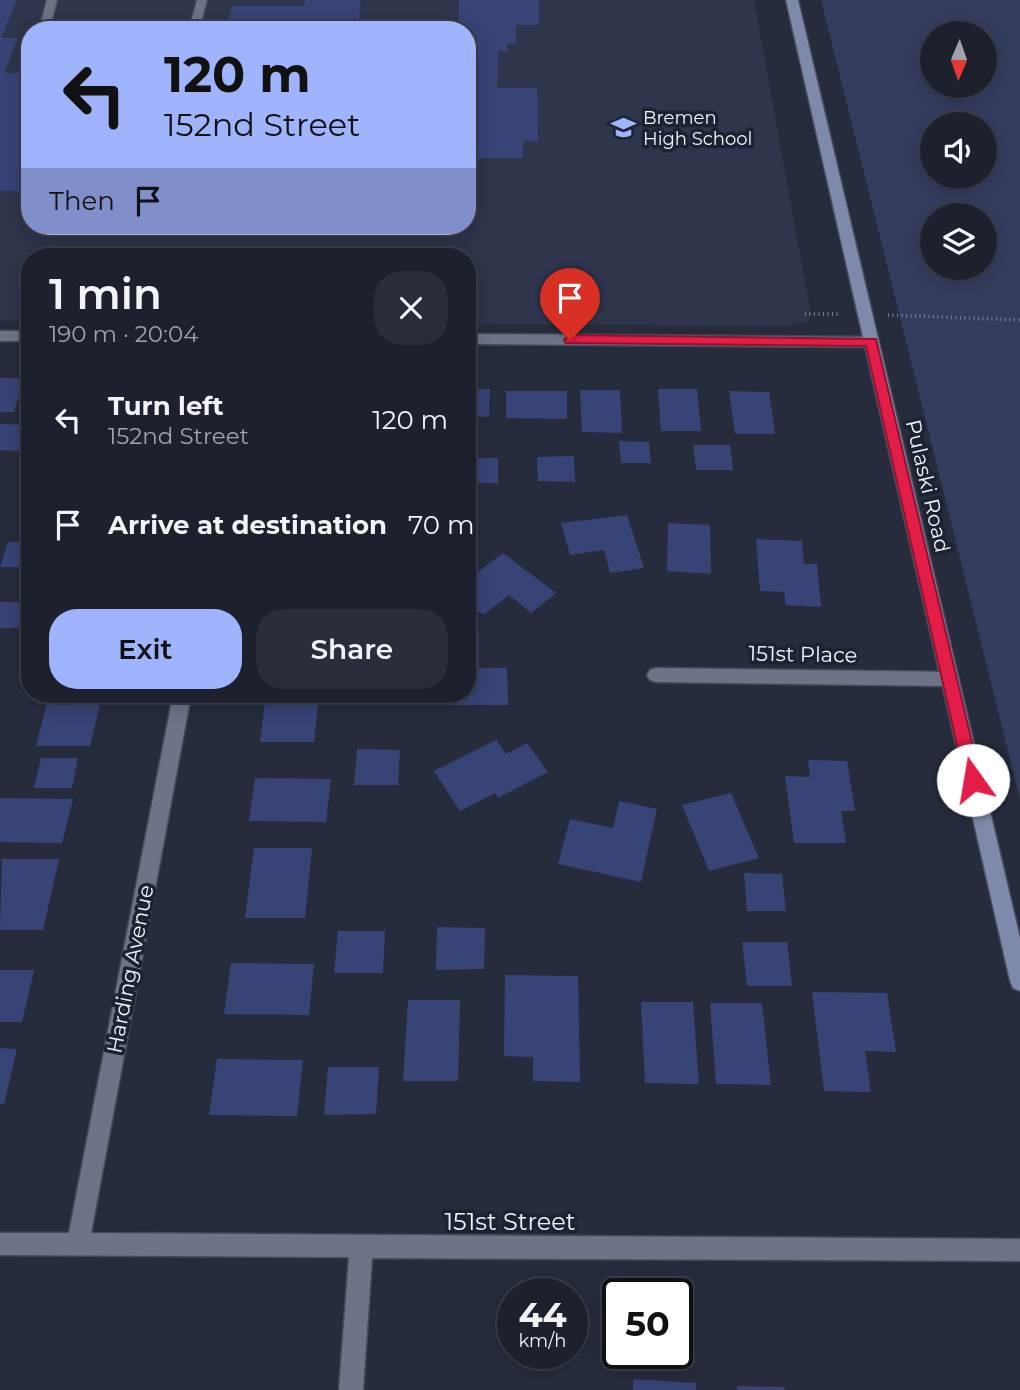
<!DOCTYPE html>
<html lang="en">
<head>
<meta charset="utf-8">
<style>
  :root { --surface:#1d212e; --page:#2a2e3a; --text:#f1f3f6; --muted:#a0a3aa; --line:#3b3e4a; --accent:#a0b3fd }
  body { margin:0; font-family:Montserrat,sans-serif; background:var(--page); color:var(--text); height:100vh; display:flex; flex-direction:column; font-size:26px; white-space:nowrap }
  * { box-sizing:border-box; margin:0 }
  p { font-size:23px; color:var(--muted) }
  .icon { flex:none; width:38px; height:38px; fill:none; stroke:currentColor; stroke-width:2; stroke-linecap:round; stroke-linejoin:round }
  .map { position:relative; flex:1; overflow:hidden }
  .drawer { position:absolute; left:21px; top:248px; width:455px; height:455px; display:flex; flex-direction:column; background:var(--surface); border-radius:28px; box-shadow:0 4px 18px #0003,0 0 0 2px var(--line) }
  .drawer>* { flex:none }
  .banner { position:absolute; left:21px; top:21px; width:455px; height:214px; border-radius:28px; box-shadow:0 4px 18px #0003,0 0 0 2px var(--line); background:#a0b3fd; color:#111; overflow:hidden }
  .needle { width:46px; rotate:182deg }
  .controls { position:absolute; left:920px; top:21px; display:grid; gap:14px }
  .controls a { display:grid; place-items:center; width:77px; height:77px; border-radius:50%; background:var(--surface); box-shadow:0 4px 18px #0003,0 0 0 2px var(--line); font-size:35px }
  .speed { position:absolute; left:497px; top:1278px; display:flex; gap:14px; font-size:35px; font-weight:700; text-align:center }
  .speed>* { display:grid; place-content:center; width:91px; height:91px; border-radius:50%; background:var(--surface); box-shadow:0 4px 18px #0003,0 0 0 2px var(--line); line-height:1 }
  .speed small { font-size:18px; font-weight:400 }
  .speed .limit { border:4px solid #111; border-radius:10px; background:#fff; color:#111 }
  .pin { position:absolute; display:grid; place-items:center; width:60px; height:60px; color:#fff; margin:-72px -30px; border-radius:50% 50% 50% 0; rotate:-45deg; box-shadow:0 0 7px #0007 }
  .pin .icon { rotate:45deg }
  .me { position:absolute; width:77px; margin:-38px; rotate:347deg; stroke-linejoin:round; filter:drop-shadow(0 0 5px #0008) }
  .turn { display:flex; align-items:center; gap:24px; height:147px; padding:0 28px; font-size:32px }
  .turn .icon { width:91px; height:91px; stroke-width:2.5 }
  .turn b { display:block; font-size:49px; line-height:60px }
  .then { display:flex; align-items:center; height:66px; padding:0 28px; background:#0003; gap:14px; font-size:26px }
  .round { display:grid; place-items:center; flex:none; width:74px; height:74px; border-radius:28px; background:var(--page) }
  .summary { display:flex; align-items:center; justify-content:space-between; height:119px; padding:0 28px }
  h1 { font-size:42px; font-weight:600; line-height:52px }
  .button { display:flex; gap:14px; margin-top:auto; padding:14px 28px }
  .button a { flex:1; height:80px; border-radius:28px; background:var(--accent); color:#111; font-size:28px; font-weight:600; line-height:80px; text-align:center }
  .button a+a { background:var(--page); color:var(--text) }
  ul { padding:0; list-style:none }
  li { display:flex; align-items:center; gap:21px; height:105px; padding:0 28px }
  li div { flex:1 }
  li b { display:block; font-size:26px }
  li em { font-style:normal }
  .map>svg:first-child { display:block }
</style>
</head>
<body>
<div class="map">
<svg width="1020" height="1390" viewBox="0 0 1020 1390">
  <rect width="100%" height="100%" fill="#272c3d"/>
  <path fill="#2e354c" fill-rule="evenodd" d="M0,0H754L811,315L808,321L785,326L467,324V257H30V321H0ZM30,30H467V226H30Z"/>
  <path fill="#353d5e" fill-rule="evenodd" d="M821,0H1020V799ZM933,33H985V86H933ZM933,124H985V177H933ZM933,215H985V268H933Z"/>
  <path fill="#384376" d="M0,0H17L1,38H18L4,73H30V191H0Z
    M305,0H361L358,26H458L459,0H539V25H516V44H507V51H498L497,88H537L538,141H523V158H467V30H226L232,6H304Z
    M0,378H24L14,412H0Z
    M467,389H490L489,417L467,416Z
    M658,389H697L701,431H661Z
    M580,390H620L622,433L582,432Z
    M506,391H567V419L506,418Z
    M729,391L769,392L775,434H735Z
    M0,424L30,425V433L23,451L0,450Z
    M619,441L649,442L651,463H621Z
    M693,445H730L733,470H696Z
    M574,456L575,482L538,481L537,457Z
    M467,458H498V483H467Z
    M627,515L644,568L610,573L604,550L570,555L561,523Z
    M668,523L710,525L711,574L667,571Z
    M756,539L802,541L804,564H817L821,607L786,605L784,592L760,591Z
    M8,542H30V567H0Z
    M503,553L556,593L531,613L509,595L483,615L467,602V580Z
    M0,602H26L19,628H0Z
    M467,632H479V668H507L508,705H436L437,695H467Z
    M49,695H102L90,746H36Z
    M266,695H319L314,742H260Z
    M362,695H404L403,703H361Z
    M496,740L506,754L527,743L548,772L498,798L495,793L460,811L434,771Z
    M357,749L400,750L398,785H354Z
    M41,758H78L72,788H34Z
    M808,760L847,761L855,811H841L846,843H794L785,776L810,777Z
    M255,778L331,779L326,822L249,821Z
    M731,793L759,858L709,871L682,805Z
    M0,798L73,799L62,843L0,842Z
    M619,801L657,809L641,882L558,864L570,819L613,828Z
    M254,848H312L305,918H245Z
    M2,859H59L43,930H0Z
    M744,873L782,874L786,911H747Z
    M437,927L485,928L484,969L436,970Z
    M338,931H385L383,973H334Z
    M742,942H787L792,986H747Z
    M231,963L314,964L309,1015L224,1014Z
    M0,970H34L22,1022H0Z
    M505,975L578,976L580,1082L533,1081V1057L504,1056Z
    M812,992L887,993L896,1052L865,1051L871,1092L824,1091Z
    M408,1000H460L458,1081H403Z
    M641,1002H693L699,1084L645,1083Z
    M710,1003H762L771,1085L716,1084Z
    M0,1048L17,1049L4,1104H0Z
    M217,1059L303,1060L297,1116L209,1115Z
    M328,1067H379L376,1114L324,1115Z
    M633,1379L696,1383V1390H633Z
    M737,1386L784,1387L785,1390H737Z"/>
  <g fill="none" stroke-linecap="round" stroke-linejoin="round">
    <defs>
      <path id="service" d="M47,0H57L49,30H39Z
        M197,0H207L199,30H189Z"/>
      <path id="minor" d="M0,331H30V341H0Z
        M467,334L871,337L878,342L871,347L467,344Z
        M656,668L950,672L956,674L959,679L956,684L950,686L656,682L650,680L647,675L650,670Z
        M173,695H191L91,1233L1020,1239V1261L372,1258L363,1390H339L349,1257L0,1255V1233H69Z"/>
      <path id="secondary" d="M786,0H798L1020,938V991L1013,988L1010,981Z"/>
    </defs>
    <use href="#service" stroke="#464a57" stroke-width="3"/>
    <use href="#minor" stroke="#464a57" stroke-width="3"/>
    <use href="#secondary" stroke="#464a57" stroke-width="3"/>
    <path stroke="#828693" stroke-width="3.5" stroke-dasharray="1 3.5" stroke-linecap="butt" d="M805,314H841
      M888,315L1020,320"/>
    <use href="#service" fill="#6e7488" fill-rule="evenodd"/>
    <use href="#minor" fill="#6e7488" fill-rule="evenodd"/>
    <use href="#secondary" fill="#7f89aa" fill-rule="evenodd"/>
  </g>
  <path fill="#e11d48" stroke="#92132f" stroke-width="2" d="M570,335L876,339L981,780L979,785H967L965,780L866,346L566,343L564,340Z"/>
  <defs>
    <symbol id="school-bare" viewBox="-9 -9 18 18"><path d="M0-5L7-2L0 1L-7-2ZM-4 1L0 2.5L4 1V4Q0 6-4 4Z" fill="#a0b3fd" stroke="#1d2233" stroke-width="2.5" paint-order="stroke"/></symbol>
  </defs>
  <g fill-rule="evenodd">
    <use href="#school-bare" x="606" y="110" width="35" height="35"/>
  </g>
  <g text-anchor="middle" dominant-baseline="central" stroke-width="7" stroke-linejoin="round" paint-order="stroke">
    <g font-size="18" fill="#f1f4fd" stroke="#1d2233" text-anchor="start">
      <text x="643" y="118">Bremen<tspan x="643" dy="21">High School</tspan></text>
    </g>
    <g font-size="21" fill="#f1f4fd" stroke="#1d2233">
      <text transform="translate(928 486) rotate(77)">Pulaski Road</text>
      <text transform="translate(803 654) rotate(1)">151st Place</text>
      <text transform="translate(130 969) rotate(-79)">Harding Avenue</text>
    </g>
    <g font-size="24" fill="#f1f4fd" stroke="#1d2233">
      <text x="510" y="1221">151st Street</text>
    </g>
  </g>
</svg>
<div class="controls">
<a><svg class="needle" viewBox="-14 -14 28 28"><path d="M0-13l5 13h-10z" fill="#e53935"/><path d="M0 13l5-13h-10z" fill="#a0a3aa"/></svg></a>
<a><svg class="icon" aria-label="sound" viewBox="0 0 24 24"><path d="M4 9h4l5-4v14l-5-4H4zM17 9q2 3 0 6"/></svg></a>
<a><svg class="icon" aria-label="layers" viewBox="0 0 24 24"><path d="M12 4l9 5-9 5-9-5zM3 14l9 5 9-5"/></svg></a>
</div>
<div class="speed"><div>44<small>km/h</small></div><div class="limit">50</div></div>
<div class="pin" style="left:570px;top:340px;background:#d93025"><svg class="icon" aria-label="arrive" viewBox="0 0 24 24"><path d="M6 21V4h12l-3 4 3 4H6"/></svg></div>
<svg class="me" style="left:973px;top:780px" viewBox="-20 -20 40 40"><circle r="19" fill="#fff"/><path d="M0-13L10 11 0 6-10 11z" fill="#e11d48"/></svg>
<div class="banner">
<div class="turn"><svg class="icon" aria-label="left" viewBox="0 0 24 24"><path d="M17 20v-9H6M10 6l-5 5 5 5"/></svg><div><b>120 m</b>152nd Street</div></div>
<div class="then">Then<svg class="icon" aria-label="arrive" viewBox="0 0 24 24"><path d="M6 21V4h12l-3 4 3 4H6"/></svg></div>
</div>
<section class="drawer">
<div class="summary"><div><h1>1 min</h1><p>190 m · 20:04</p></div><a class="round"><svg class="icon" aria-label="close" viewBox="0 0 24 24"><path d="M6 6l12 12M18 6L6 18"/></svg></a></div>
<ul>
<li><svg class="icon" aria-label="left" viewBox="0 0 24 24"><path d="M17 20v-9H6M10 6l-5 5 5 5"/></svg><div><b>Turn left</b><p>152nd Street</p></div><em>120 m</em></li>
<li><svg class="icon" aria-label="arrive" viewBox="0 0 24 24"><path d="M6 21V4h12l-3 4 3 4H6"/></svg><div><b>Arrive at destination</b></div><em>70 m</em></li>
</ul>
<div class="button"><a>Exit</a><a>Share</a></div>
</section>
</div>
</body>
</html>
